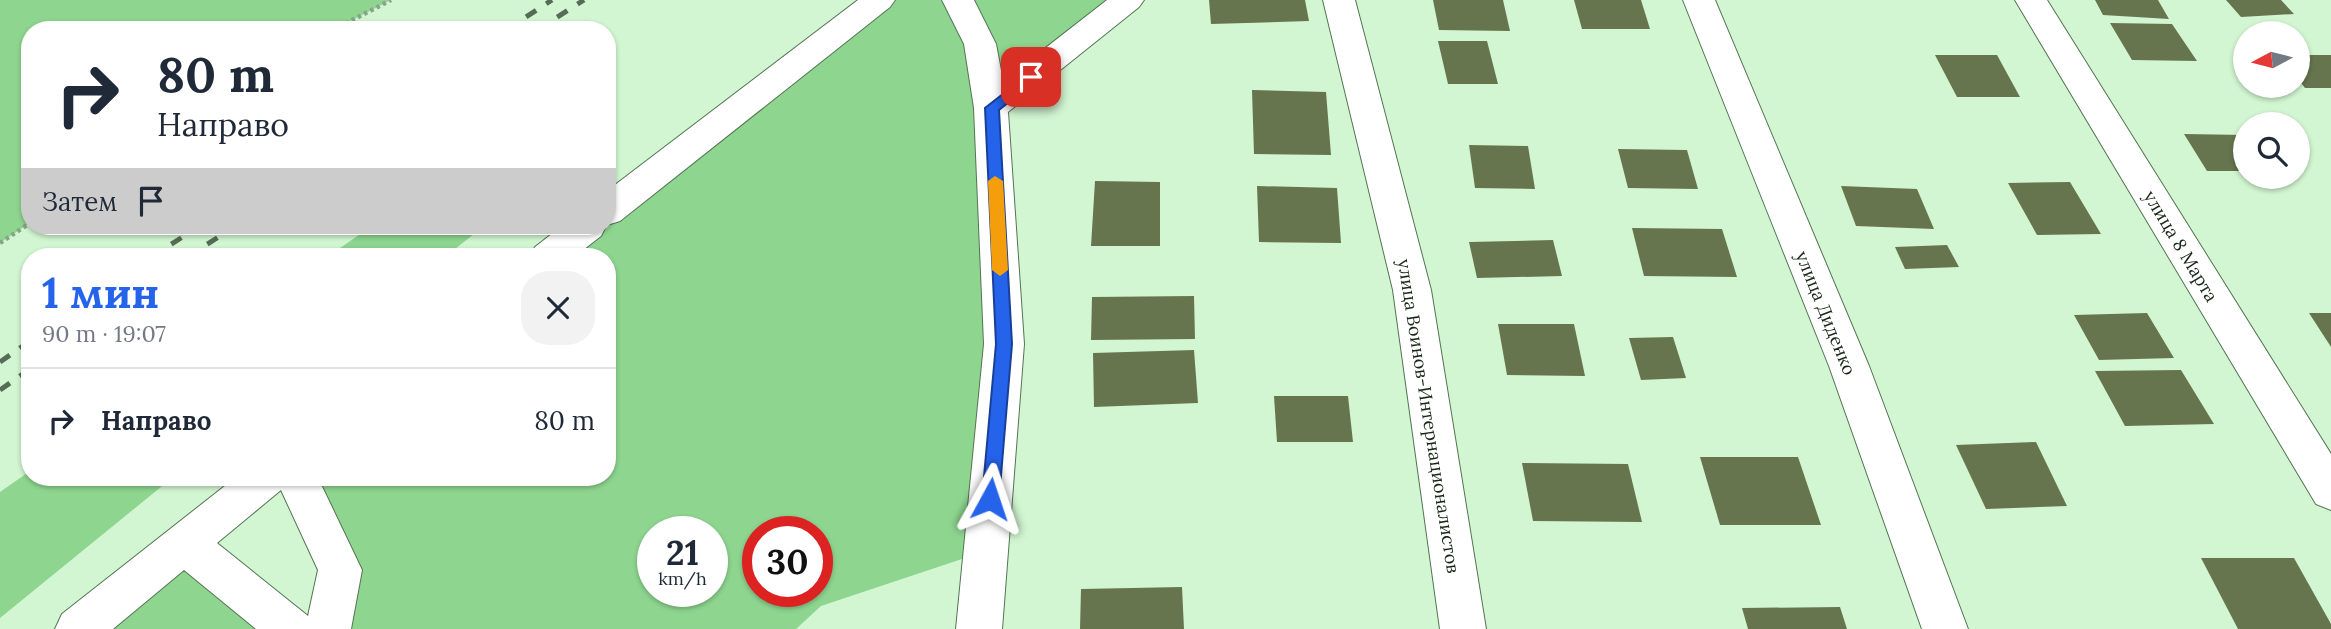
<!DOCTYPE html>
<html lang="ru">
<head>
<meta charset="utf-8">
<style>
  :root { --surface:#fff; --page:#f2f2f3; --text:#1f2937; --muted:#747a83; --line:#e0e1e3; --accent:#2563eb }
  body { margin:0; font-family:Lora,serif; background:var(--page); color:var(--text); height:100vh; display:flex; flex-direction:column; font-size:26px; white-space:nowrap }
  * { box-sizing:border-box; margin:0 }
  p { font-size:23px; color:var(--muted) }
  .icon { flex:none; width:38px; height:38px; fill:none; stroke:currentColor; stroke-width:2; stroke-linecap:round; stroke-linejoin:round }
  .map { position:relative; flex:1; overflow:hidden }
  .drawer { position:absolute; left:21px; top:248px; width:595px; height:238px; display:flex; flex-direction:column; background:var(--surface); border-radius:28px; box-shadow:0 2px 5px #0004 }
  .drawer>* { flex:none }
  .top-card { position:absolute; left:21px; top:21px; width:595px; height:214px; border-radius:28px; box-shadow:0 2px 5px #0004; background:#fff; color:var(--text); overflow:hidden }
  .needle { width:46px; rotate:263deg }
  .fabs { position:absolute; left:2233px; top:21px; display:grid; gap:14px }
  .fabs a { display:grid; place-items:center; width:77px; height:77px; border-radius:50%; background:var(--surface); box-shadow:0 2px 5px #0004; font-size:35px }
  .speed { position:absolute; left:637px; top:516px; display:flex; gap:14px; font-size:35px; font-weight:700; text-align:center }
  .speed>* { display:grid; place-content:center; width:91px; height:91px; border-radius:50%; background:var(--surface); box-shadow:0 2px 5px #0004; line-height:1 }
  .speed small { font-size:18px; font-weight:400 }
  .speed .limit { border:10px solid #d22; background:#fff; color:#111 }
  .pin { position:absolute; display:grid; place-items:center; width:60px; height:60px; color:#fff; margin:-30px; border-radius:14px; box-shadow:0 4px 10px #0006 }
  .me { position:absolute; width:77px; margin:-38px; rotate:5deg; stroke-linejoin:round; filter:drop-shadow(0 0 5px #0008) }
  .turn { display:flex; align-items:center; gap:24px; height:147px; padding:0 21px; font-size:32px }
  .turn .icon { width:91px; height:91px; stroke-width:2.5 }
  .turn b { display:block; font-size:49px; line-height:60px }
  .then { display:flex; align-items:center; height:66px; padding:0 21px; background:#0003; gap:14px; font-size:26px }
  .round { display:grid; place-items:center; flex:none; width:74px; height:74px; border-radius:28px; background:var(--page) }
  .headline { display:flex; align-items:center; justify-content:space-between; height:119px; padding:0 21px }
  h1 { font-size:42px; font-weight:700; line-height:52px; color:var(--accent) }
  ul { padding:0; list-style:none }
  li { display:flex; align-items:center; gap:21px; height:105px; padding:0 21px; border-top:2px solid var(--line) }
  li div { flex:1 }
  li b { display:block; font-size:26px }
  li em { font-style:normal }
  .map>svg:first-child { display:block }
</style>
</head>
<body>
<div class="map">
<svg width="2331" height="629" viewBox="0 0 2331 629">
  <rect width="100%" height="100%" fill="#d2f6d1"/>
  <path fill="#8ed690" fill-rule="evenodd" d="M0,0H391L333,30H30V223L0,243Z
    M879,0H1128L992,108L986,551L821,606L796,629H328L340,570L297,478H607V257H549L589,226H607V212ZM653,532H712V592H653ZM758,532H817V592H758Z
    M372,226H484L445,257H327Z
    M30,471V478H172L0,618V492Z
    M164,557L295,629H78Z"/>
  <path fill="#67754e" d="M1209,0H1305L1309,21L1211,24Z
    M1433,0H1503L1510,31L1439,30Z
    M1574,0H1641L1650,29H1582Z
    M2095,0H2158L2169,19L2103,15Z
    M2226,0H2281L2294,14L2241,17Z
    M2110,23L2172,24L2197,61L2132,60Z
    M1438,41H1487L1498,84H1448Z
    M1935,55H1997L2020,97H1957Z
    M2298,55H2331V88H2305L2298,79Z
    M1252,90L1326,92L1331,155L1254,154Z
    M2184,134L2245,135V171H2207Z
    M1469,145L1528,146L1535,189L1475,188Z
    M1618,149L1687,150L1698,189L1628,188Z
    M1095,181L1160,182V246H1091Z
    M2070,182L2101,234L2037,235L2008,183Z
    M1257,186L1337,188L1341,243L1259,242Z
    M1841,186L1917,189L1934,229L1856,226Z
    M1632,228L1722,229L1737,277L1644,276Z
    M1553,240L1562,276L1477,278L1469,242Z
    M1947,245L1959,267L1905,269L1895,247Z
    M1194,296L1195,339L1091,340L1092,297Z
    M2147,313L2174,358L2099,360L2074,315Z
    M2309,313H2331V347Z
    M1498,324H1574L1585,376L1507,375Z
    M1673,337L1686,378L1641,380L1629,338Z
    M1194,350L1198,403L1094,407L1093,353Z
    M2181,370L2214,424L2125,426L2095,371Z
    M1274,396H1348L1353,442H1277Z
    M2036,442L2067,506L1986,509L1956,445Z
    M1700,457H1798L1821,525H1720Z
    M1522,463L1628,464L1642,522L1533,521Z
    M2201,558H2294L2331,624V629H2238Z
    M1182,587L1184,629H1080L1081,589Z
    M1840,607L1847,629H1748L1742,608Z"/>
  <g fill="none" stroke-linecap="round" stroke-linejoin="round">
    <defs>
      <path id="minor" d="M858,0H895L890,7L620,221L607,225V191Z
        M942,0H974L996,44L1003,81L1107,0H1144L1139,7L1008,112L1024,344L1002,629H956L984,344L974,108L964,44Z
        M1323,0H1355L1431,290L1486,629H1440L1393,290Z
        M1683,0H1715L1869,366L1968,629H1922L1829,366Z
        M2015,0H2047L2331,454V510L2316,504Z
        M562,226H606L601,236L574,257H530L535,247Z
        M235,478H318L362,570L351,629H256L184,570L113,629H55L62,614ZM281,490L318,570L308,616L217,543Z"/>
    </defs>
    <use href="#minor" stroke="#547454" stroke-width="2"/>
    <path stroke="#89a488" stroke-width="4.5" stroke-dasharray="3.5 3.5" stroke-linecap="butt" d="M333,30L391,0
      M0,243L30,223"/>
    <use href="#minor" fill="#fff" fill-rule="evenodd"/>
    <path stroke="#566c56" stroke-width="5" stroke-dasharray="12 12" stroke-linecap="butt" d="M506,30L552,0
      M537,30L584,0
      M151,257L200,226
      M187,257L236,226
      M0,362L30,341
      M0,390L30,369"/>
  </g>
  <path fill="#2563eb" stroke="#184099" stroke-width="2" d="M1031,72L1035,74V81L999,110L1012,344L999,499L997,505L990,507L984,505L982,499L996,344L985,108Z"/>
  <path fill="#f59e0b" d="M995,176L1003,181L1008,270L1000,276L992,270L988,181Z"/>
  <g text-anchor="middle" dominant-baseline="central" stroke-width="7" stroke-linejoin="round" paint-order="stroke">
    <g font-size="18" fill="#192719" stroke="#fff">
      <text transform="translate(2181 246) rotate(59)">улица 8 Марта</text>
      <text transform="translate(1826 313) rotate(68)">улица Диденко</text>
      <text transform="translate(1429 416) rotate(81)">улица Воинов-Интернационалистов</text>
    </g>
  </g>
</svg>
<div class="fabs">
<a><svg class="needle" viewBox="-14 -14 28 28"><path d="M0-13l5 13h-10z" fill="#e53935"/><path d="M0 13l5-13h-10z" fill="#747a83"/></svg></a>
<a><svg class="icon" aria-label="search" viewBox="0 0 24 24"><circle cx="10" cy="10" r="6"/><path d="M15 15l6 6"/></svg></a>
</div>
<div class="speed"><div>21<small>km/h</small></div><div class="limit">30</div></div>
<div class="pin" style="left:1031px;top:77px;background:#d93025"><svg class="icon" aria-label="arrive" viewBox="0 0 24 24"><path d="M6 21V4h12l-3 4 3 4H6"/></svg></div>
<svg class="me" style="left:990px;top:499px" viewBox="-20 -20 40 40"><path d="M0-17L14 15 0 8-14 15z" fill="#2563eb" stroke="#fff" stroke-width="4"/></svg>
<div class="top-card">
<div class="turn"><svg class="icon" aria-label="right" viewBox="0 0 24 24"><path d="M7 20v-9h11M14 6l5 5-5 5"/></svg><div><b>80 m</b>Направо</div></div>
<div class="then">Затем<svg class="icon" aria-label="arrive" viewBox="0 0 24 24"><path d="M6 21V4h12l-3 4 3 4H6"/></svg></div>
</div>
<section class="drawer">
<div class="headline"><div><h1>1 мин</h1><p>90 m · 19:07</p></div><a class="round"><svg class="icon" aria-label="close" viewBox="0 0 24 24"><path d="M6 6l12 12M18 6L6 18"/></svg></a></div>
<ul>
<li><svg class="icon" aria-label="right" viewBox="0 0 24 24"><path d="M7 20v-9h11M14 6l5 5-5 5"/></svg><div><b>Направо</b></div><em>80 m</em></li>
</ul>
</section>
</div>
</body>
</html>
